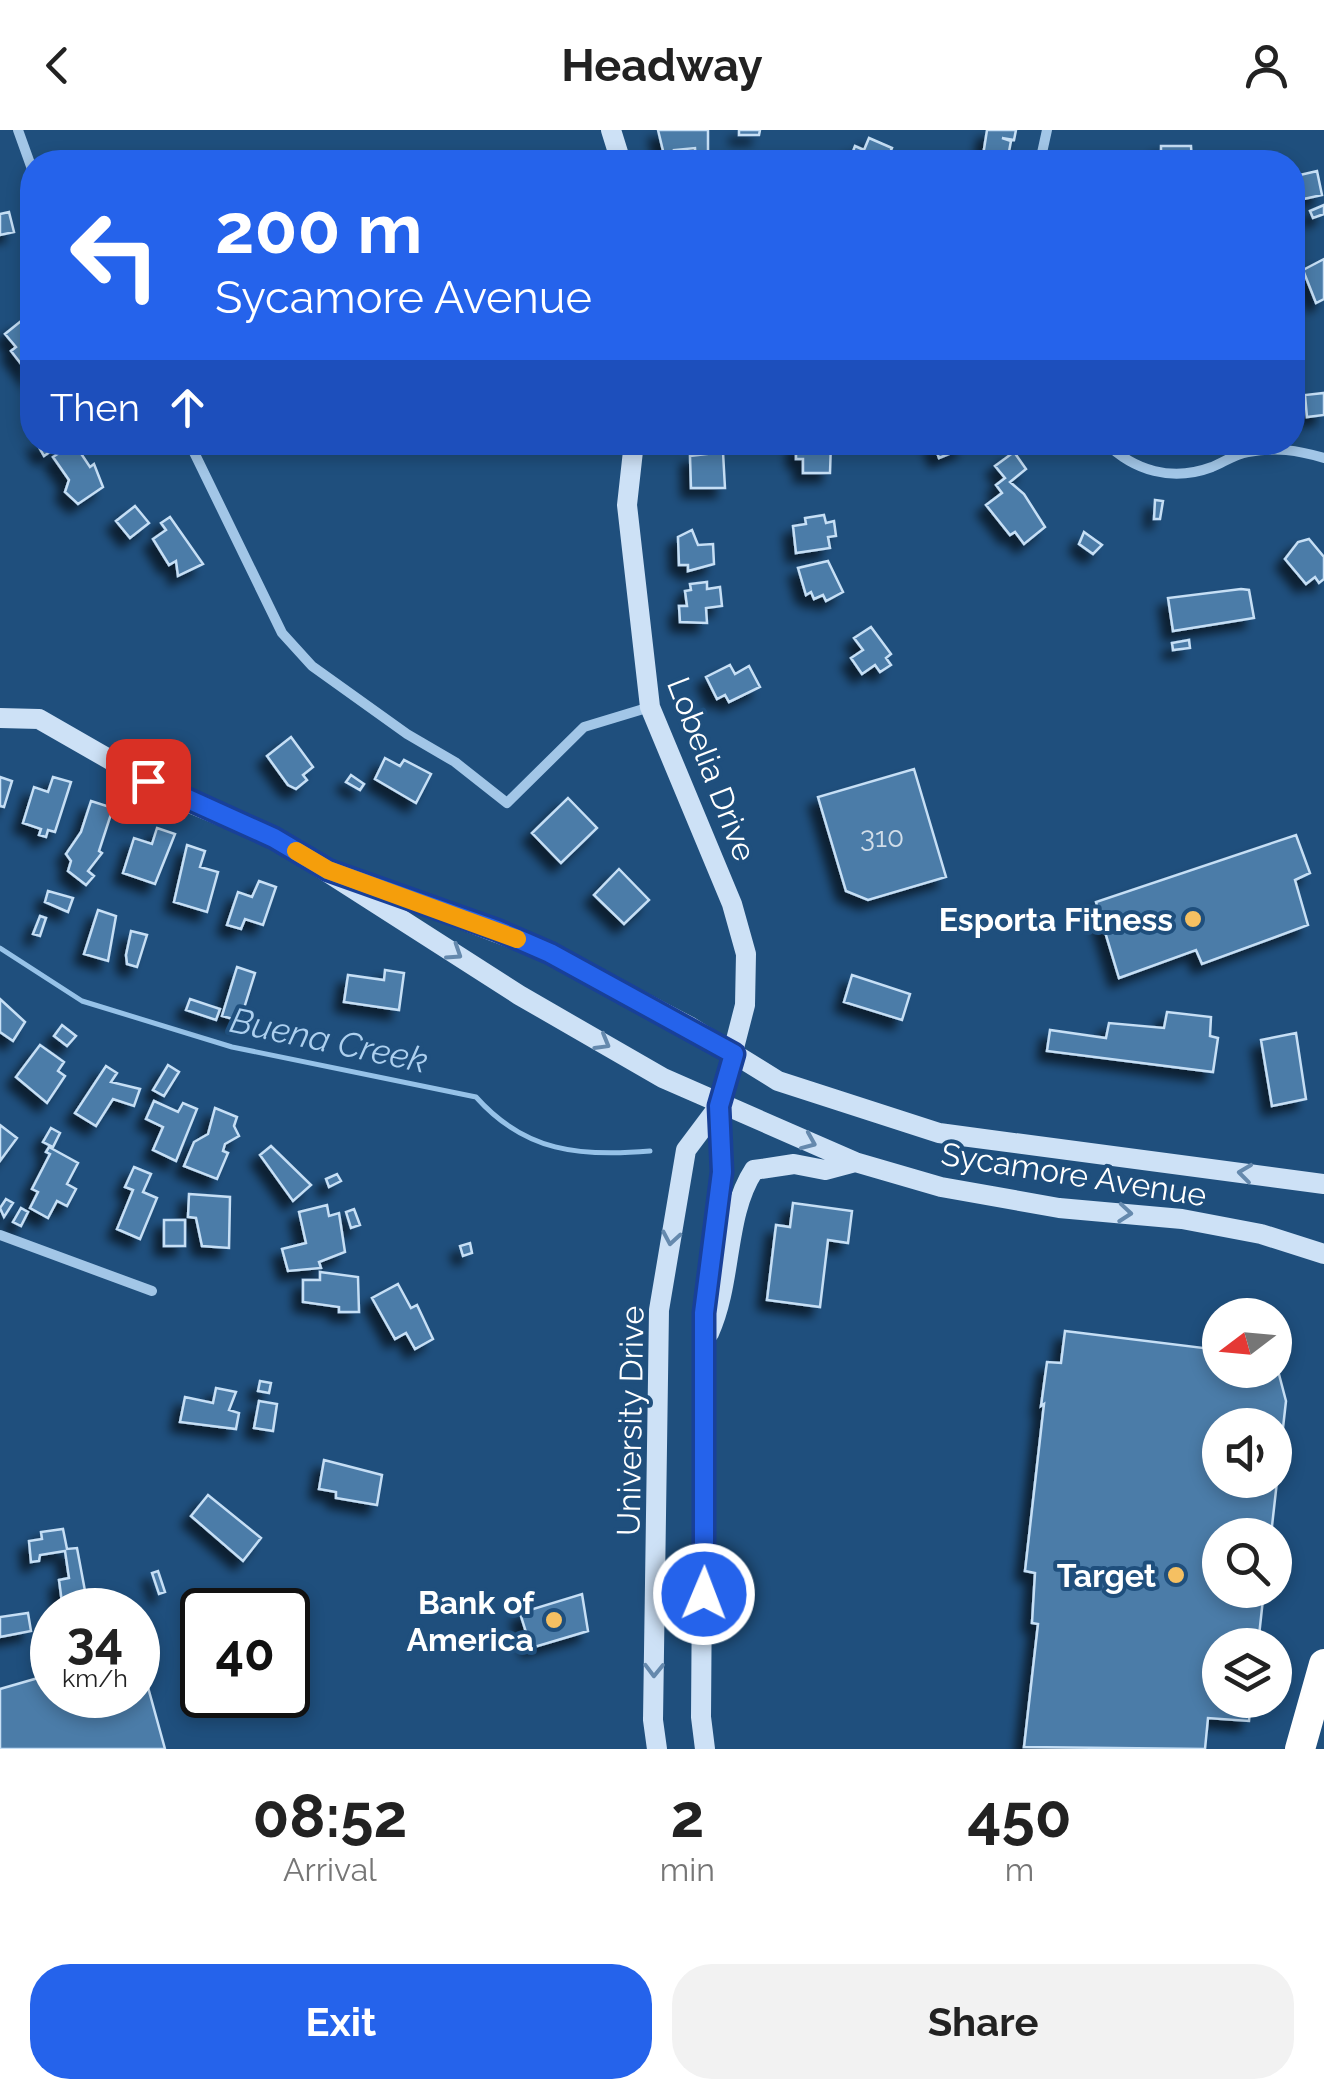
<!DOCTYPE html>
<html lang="en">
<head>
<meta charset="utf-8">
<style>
  :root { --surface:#fff; --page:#f2f2f2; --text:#222; --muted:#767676; --accent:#2563eb }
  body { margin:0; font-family:Raleway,sans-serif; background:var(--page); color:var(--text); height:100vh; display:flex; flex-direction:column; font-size:38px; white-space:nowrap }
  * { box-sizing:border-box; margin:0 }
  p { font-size:32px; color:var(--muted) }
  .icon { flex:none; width:55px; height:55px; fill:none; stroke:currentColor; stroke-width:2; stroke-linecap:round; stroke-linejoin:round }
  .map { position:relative; height:1619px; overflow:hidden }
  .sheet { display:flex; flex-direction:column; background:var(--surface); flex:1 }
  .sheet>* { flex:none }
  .hud { position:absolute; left:20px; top:20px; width:1285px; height:305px; border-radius:40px; box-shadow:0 5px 15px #0003; background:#2563eb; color:#fff; overflow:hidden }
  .needle { width:65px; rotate:254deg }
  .controls { position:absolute; left:1202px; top:1168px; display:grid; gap:20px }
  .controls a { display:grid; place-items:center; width:90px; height:90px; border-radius:50%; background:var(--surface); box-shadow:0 5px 15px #0003; font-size:50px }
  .speed { position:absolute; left:30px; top:1458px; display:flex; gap:20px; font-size:50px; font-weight:700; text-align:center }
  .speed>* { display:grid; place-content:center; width:130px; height:130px; border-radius:50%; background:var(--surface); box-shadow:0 5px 15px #0003; line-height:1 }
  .speed small { font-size:25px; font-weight:400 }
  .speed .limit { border:5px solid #111; border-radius:15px; background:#fff; color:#111 }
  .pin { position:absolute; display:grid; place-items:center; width:85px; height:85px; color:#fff; margin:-42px; border-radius:20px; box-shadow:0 5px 15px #0006 }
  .me { position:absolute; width:110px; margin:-55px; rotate:1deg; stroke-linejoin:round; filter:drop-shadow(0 0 8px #0008) }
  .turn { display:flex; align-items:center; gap:35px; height:210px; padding:0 30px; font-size:45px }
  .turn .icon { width:130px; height:130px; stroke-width:2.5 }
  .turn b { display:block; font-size:70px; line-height:85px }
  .then { display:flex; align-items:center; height:95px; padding:0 30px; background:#0003; gap:20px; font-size:38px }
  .eta { display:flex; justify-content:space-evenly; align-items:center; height:170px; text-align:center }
  .eta b { font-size:60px; font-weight:700; line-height:70px }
  .cta { display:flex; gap:20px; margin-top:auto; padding:20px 30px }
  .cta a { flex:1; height:115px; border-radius:40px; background:var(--accent); color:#fff; font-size:40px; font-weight:700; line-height:115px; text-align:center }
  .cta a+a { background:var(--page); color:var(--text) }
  header { display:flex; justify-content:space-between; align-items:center; height:130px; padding:0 30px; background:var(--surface); font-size:45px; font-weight:700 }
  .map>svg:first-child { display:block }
</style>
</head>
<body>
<header><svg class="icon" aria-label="back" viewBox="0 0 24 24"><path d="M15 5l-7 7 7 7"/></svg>Headway<svg class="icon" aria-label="person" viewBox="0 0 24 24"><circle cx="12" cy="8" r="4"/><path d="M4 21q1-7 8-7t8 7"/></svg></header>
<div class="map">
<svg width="1324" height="1619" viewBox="0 0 1324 1619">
  <defs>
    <filter id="shadow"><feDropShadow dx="-9" dy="9" stdDeviation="5" flood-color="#0009"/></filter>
  </defs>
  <rect width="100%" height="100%" fill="#1f4f7d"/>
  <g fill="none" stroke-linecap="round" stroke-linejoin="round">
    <path stroke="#96c2e8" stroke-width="5" d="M0,818L82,871L232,917L476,967C525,1022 580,1027 650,1021"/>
  </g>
  <path fill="#4c7ba8" stroke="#c6dff5" stroke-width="2.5" fill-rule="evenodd" filter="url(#shadow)" d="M658,0H708V31L696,32L695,18L674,20L675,28L665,29Z
    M739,0H760L759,5H739Z
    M987,0H1016L1014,10L1002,8L1011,11L1007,32H982Z
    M869,8L892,18L886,32H849L855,16L864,20Z
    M1161,16H1191L1192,32H1161Z
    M1317,41L1322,65L1299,70L1297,62L1303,60L1300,45Z
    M1324,75V84L1313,88L1310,81Z
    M9,82L14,102L0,105V84Z
    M1324,129V169L1316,173L1303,140Z
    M21,191L32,206V248L11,221L16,217L5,204Z
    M1324,263V285L1307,287L1305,265Z
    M36,312H59L60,315L44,326Z
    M796,312H831L830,343H803V329H796Z
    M933,312H964L966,317L939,328Z
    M74,313L90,337L94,334L103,357L78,374L65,362L69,350L53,327Z
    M723,322L725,358H691L690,326Z
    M1014,322L1026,339L1010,352L1024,364L1045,397L1024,414L1015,402L1010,405L986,375L1002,363L996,355L1005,348L995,336Z
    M1155,370L1163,371L1160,389H1154Z
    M135,376L149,393L130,408L116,391Z
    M824,385L826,393L834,391L836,406L828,407L830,418L796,423L793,396L806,394L805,388Z
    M170,387L203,434L178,446L176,431L169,435L153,409L166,400L161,393Z
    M692,400L698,415L713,414L714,434L688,441V435H679L678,407Z
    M1084,402L1102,415L1093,424L1079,414Z
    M1309,409L1324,427V449L1319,453L1315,447L1306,454L1285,429L1298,412Z
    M828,431L843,462L826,471L823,465L814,469L811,462L806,465L798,438Z
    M707,452V459L720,457L722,476L706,478L707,493L680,492L679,476H687L685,461L691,460L690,454Z
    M1241,459L1249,460L1254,488L1173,501L1168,468Z
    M871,497L891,524L886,528L891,535L880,542L875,535L862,544L851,528L863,520L854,508Z
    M1189,510L1190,518L1173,520L1172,513Z
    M730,535L735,544L749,536L760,557L729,572L725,565L717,569L706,547Z
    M291,607L313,637L303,645L307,650L296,659L288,655L267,626Z
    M385,628L400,636L404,630L431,644L416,673L375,649Z
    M914,639L946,747L868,770L846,761L818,667Z
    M351,645L364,654L360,660L346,652Z
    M0,647L12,651L4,677L0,676Z
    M53,647L71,652L55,702L48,700L46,707L39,705L41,699L23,693L34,657L48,662Z
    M568,668L597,698L561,733L532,703Z
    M91,671L113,678L99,721L102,723L88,741L94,746L86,755L68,741L71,731L66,724L81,702Z
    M157,698L175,704L155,754L123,743L134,708L152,714Z
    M1296,705L1310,743L1295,750L1308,795L1202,834L1196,820L1119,848L1096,772Z
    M187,715L205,721L200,737L218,742L207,782L174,772Z
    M619,739L649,770L624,794L594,765Z
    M259,751L276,757L263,795L245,789L241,799L227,795L238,762L252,767Z
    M48,761L73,768L68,782L45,772Z
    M98,780L116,786L108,831L84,824Z
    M40,786L46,788L40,806L33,804Z
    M131,801L147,805L137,837L127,834L126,825Z
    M237,837L255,843L240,891L222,886Z
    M385,840L404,843L399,880L344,872L348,845L384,850Z
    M852,845L910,864L902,890L844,872Z
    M0,869L25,892L13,911L0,902Z
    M190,869L220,879L216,890L186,880Z
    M1167,882L1211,887L1210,906L1218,908L1213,942L1047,921L1050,900L1106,908L1109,893L1164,898Z
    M62,895L76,906L67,916L54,906Z
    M1296,903L1306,969L1272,976L1261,910Z
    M40,915L64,932L58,941L65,946L47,973L16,947Z
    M168,935L179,942L164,966L153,960Z
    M106,936L117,943L111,952L140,959L134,976L113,969L96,996L75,983Z
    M154,971L178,982L183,973L197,979L176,1031L153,1020L163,997L146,989Z
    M215,978L237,987L234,996L239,1006L225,1014L223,1021L228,1023L217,1049L184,1036L194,1012L208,1004Z
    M0,995L17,1008L0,1031Z
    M51,998L60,1003L53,1017L43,1012Z
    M271,1016L311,1055L293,1071L260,1025Z
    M49,1017L78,1033L67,1054L76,1059L67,1076L57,1071L48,1088L30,1078L38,1062L32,1059L50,1024L46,1022Z
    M134,1037L151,1044L143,1062L157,1068L140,1109L117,1099L133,1060L125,1057Z
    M337,1044L341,1051L329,1057L326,1049Z
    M189,1064L230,1067L229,1118L202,1116L196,1088L188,1087Z
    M6,1069L13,1073L4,1087L0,1078Z
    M793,1073L852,1081L848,1113L828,1110L820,1177L767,1170L776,1095L790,1097Z
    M327,1075L329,1086L339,1083L345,1122L319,1132L321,1138L288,1141L282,1119L306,1113L299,1082Z
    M21,1078L28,1082L21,1096L13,1092Z
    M354,1079L360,1095L351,1098L346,1082Z
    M164,1090H185V1116H164Z
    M470,1113L472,1123L463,1126L460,1116Z
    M320,1142L358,1147L359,1182H339V1177L303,1172V1150H320Z
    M398,1154L411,1178L417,1175L433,1209L415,1219L406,1203L395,1209L372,1168Z
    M1065,1201L1220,1220V1240H1275V1229L1286,1271L1271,1405H1220V1460H1264L1258,1515H1220V1570H1251L1249,1591L1208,1588L1205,1619L1024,1617L1038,1494L1032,1493L1035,1443L1025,1441L1044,1274L1041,1276L1047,1232L1061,1233ZM1220,1295H1275V1350H1220Z
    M260,1251L271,1253L269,1263L258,1261Z
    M216,1258L236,1262L229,1280L239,1283L236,1299L180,1292L185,1267L213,1273Z
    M259,1271L277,1274L273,1301L254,1298Z
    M324,1330L382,1345L377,1375L336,1368V1362L319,1359Z
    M208,1365L261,1408L243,1431L191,1386Z
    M63,1399L67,1419L77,1418L88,1477L63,1480L59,1450L69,1448L65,1421L40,1425L39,1431L31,1432L29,1411L42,1409L41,1402Z
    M158,1441L165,1462L159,1464L152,1443Z
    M582,1464L588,1501L531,1518L520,1483Z
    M28,1483L31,1501L0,1507V1487Z
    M138,1521L165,1619H0V1559L52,1544V1565H138Z"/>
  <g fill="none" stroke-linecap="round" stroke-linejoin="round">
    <path stroke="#a2c6e7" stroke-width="10" d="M18,0L32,39
      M1040,32L1047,0
      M189,312L282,503L312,536L407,604L455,632L507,673L584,597L650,577
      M1105,312C1134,341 1172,352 1212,337C1224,332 1235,324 1248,322C1276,317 1297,320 1324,328
      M0,1105L152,1161"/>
    <path stroke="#cde1f6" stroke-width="20" d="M611,0L621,32
      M634,312L627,375L650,577L732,774L746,824L745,875L719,976L722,1042L704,1183L701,1587L705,1619
      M0,588L39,589L175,667L274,708L519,865L663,948L855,1032L941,1057L1059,1078L1182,1089L1261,1104L1324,1124
      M340,743L550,823L689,896L778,951L939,1003L1324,1054
      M709,1203C733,1150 724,1086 754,1040L794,1034L825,1040L855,1032
      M657,1619L653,1590L659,1180L686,1020L719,976"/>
    <path stroke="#fff" stroke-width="30" d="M1300,1619L1324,1534"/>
  </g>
  <defs><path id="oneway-chevron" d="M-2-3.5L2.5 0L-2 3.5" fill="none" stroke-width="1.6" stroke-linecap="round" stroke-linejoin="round" transform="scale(2.5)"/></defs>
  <g stroke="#6589ad">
    <use href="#oneway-chevron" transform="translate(455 823) rotate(33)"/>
    <use href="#oneway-chevron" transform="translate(603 913) rotate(30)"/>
    <use href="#oneway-chevron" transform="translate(809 1012) rotate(23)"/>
    <use href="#oneway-chevron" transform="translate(1245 1043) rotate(-173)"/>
    <use href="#oneway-chevron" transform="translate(1125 1083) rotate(5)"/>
    <use href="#oneway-chevron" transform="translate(671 1108) rotate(100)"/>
    <use href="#oneway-chevron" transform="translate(654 1540) rotate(91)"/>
  </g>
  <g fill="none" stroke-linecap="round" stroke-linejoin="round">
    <defs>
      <path id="route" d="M148,651L274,708L328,740L497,800L550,823L734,924L719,976L722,1042L704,1183V1464"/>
    </defs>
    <use href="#route" stroke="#184099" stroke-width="25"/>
    <use href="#route" stroke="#2563eb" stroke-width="18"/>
    <path stroke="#f59e0b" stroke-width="18" d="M296,721L328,740L517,809"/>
  </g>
  <g fill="#f5c062" stroke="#1f4f7d" stroke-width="4">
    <circle cx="1193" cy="789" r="10"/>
    <circle cx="1176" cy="1445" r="10"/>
    <circle cx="554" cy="1490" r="10"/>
  </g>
  <g text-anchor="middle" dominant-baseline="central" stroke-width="8" stroke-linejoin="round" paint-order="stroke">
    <g font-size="28" fill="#d2dee9">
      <text x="882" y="707">310</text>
    </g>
    <g font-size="32" fill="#fff" stroke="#1f4f7d">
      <text transform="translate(712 639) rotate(69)">Lobelia Drive</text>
      <text transform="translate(1074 1044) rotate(9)">Sycamore Avenue</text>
      <text transform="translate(630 1291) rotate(-89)">University Drive</text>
    </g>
    <g font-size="32" font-weight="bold" fill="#fff" stroke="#1f4f7d" text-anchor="end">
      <text x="1173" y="789">Esporta Fitness</text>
      <text x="1156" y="1445">Target</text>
      <text x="534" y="1472">Bank of<tspan x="534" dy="37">America</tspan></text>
    </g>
    <g font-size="35" font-style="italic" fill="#add0ef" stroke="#1f4f7d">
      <text transform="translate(329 910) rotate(12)">Buena Creek</text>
    </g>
  </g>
</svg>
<div class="controls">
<a><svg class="needle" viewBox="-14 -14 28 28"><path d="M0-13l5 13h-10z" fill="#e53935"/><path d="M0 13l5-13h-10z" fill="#767676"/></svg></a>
<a><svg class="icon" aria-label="sound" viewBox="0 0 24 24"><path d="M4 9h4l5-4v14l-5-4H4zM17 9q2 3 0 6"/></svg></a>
<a><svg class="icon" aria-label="search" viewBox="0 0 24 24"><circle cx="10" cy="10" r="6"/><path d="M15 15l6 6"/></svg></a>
<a><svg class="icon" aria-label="layers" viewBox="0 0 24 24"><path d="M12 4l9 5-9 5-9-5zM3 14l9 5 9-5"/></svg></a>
</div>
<div class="speed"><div>34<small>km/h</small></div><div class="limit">40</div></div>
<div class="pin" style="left:148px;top:651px;background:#d93025"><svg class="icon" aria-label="arrive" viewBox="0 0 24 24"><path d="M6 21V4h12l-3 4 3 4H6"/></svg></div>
<svg class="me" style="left:704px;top:1464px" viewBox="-20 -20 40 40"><circle r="17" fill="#2563eb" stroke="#fff" stroke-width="3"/><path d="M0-11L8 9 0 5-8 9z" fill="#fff"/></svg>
<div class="hud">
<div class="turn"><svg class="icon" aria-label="left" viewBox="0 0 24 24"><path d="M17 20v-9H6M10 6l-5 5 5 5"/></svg><div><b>200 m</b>Sycamore Avenue</div></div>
<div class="then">Then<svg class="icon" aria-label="ahead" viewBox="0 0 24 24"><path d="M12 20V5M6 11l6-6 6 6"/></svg></div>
</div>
</div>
<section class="sheet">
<div class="eta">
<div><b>08:52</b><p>Arrival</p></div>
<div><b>2</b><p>min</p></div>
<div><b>450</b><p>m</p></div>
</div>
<div class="cta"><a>Exit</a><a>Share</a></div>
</section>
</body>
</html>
